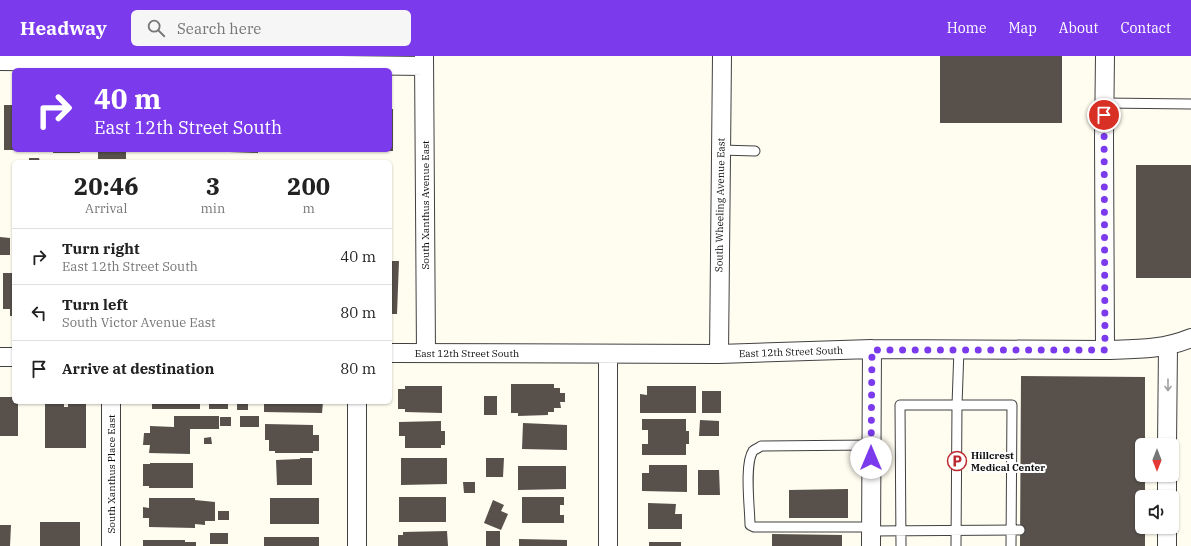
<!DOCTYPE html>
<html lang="en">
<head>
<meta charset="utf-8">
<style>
  :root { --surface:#fff; --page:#f6f6f6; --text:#222; --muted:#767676; --line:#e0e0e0; --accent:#7c3aed }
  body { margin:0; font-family:"IBM Plex Serif",serif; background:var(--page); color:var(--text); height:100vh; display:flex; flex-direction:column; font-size:15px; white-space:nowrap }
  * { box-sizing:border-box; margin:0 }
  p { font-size:13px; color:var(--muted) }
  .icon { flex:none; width:22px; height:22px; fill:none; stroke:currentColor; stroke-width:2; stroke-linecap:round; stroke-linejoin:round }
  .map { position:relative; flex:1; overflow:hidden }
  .side { position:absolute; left:12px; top:104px; width:380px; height:244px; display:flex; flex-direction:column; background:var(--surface); border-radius:6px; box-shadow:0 1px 3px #0004 }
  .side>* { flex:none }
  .banner { position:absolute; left:12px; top:12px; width:380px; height:84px; border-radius:6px; box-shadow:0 1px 3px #0004; background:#7c3aed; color:#fff; overflow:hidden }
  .needle { width:26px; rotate:180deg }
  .fabs { position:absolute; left:1135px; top:382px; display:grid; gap:8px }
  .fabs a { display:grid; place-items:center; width:44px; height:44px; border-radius:6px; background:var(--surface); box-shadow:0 1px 3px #0004; font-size:20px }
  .pin { position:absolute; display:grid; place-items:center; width:34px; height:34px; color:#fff; margin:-17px; border:2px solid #fff; border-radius:50%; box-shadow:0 1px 4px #0007 }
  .me { position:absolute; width:44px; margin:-22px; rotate:0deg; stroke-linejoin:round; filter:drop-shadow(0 0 3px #0008) }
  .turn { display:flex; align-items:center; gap:14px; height:84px; padding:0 16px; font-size:18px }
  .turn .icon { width:52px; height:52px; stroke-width:2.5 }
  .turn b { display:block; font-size:28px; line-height:34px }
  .eta { display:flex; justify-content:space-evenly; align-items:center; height:68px; text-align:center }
  .eta b { font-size:24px; font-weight:800; line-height:28px }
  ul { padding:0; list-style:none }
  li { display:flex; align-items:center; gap:12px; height:56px; padding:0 16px; border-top:1px solid var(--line) }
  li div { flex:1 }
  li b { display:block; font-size:15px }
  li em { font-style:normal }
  header { display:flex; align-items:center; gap:24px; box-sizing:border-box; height:56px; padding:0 20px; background:var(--accent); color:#fff }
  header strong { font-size:19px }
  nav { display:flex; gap:22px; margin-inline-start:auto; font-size:14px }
  .search { width:280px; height:36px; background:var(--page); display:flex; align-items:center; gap:10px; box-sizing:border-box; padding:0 14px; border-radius:6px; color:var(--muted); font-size:15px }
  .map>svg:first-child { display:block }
</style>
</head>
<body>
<header>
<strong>Headway</strong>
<div class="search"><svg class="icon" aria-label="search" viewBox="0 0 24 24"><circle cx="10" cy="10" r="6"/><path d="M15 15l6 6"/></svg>Search here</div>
<nav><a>Home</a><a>Map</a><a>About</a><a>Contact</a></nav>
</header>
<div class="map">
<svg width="1191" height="490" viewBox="0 0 1191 490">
  <rect width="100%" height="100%" fill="#fffcf0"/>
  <path fill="#57504b" d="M940,0H1062V67H940Z
    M4,49H14V94H4Z
    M390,53H393V95H363V94H390Z
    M53,94H80V97H53Z
    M98,94H126V103H98Z
    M229,94H258V97L229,96Z
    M29,102H39L40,106H29Z
    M1136,109H1191V222H1136Z
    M0,181L10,182V199H0Z
    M390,205H399L397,258H390Z
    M3,217H14V260H10V253H3Z
    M1021,320L1145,321V389H1142V419H1145V441H1142V471H1145V490H1020Z
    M511,328H554V332H560V337H565V346H560L561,352H554V356H548V359L518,360V357H511Z
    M405,330H442V357L405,356V353H398V333H405Z
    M647,330H696V357H640V338L647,339Z
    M702,335H721V357H702Z
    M484,340H497V359H484Z
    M0,341H14V346H18V380H0Z
    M45,346H64V351H68V346H86V392H45Z
    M152,346H200V353H152Z
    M209,346H228V353H209Z
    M237,346H248V354H237Z
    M264,346H323L322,357L264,356Z
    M174,360H219V373H190V398L149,397L150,389H143L144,377H150V370L174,371Z
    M240,360H259V371H240Z
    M220,361H231V370H220Z
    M642,363H686V375H689V388H686V399H642V388H648V374H642Z
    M700,364L719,365V380H699Z
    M441,365V375H445V389H441V392H405V380H399V366Z
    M523,367L567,369V394L522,393Z
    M265,368L313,369V379H319V395H313V397H275V395H269V384H265Z
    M211,381L212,388H204V382Z
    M300,402H312V429H277L276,404L300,403Z
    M401,402H447V428L401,429Z
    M486,402H504L503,421H486Z
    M150,407H193V432H149V430H143V408H150Z
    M649,409H687V436L642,435V417H649Z
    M518,410H566V433L518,434Z
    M698,414H719L720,439H698Z
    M463,426H475V437H464Z
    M848,433V462H789V434Z
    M399,441H446V466H399Z
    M522,441H564V449H560V459H564V467H522Z
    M149,442H195V444L215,446V465H205V469L195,468V472L149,471V462H143V451L149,452Z
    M270,442H319V468H270Z
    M493,444L504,449L501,455L508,458L501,474L484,467Z
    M648,447L676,448L675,458H682V473H648Z
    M218,455H229V464H218Z
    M40,466H80V490H40Z
    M0,469H11L10,490H0Z
    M447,475L448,490H398V479H403V476Z
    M486,475H500V490H486Z
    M210,477H228V488H210Z
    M772,478L842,479V490H772Z
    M264,481H319V490H264Z
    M519,483L567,484V490H519Z
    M143,484H185V486H196V490H143Z
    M649,486H681V490H649Z"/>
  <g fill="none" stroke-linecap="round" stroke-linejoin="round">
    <defs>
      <path id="lane" d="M1104,47L1191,48
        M721,94L755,95
        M871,471H754L750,469C750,453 744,408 753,395C755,393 759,392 761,390L871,389
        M871,475L1020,474
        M901,490L900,349H1012L1011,490
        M956,490L957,349L959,293"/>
      <path id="street" d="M424,0L426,297
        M1105,0L1104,83L1105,294
        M0,5L424,10
        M390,297L719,298L872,293L1105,294C1136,293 1162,294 1191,282
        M719,298L722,0
        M0,301H14
        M111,346V490
        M1167,389L1168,290
        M1167,441V419
        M357,490V346
        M608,490V298
        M871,490L872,293
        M1167,490V471"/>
    </defs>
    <use href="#lane" stroke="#414141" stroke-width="11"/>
    <use href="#street" stroke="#414141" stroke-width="20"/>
    <use href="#lane" stroke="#fff" stroke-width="9"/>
    <use href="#street" stroke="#fff" stroke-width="18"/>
  </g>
  <defs><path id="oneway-shaft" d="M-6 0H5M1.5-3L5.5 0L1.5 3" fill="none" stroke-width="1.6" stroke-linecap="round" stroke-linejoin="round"/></defs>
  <use stroke="#9f9f9f" href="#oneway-shaft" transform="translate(1168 329) rotate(90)"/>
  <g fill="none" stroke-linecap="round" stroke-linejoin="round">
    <path stroke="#7c3aed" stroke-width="7" stroke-dasharray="0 12.6" d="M871,402L872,294H1105L1104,59"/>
  </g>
  <defs>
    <symbol id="parking-ring" viewBox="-11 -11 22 22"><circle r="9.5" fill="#fff" stroke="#bd282f" stroke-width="1.5"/><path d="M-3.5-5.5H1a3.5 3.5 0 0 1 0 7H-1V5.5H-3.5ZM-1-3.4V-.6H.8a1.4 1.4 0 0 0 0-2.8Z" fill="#bd282f"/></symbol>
  </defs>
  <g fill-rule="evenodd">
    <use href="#parking-ring" x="946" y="394" width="22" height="22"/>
  </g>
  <g text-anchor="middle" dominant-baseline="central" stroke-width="4" stroke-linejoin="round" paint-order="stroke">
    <g font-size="10" fill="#0e0e0e" stroke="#fff">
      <text transform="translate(425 149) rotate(-90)">South Xanthus Avenue East</text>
      <text transform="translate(720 149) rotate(-89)">South Wheeling Avenue East</text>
      <text transform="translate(791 296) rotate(-2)">East 12th Street South</text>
      <text x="467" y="297">East 12th Street South</text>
      <text transform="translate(111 418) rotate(-90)">South Xanthus Place East</text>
    </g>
    <g font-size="10" font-weight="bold" fill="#0e0e0e" stroke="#fff" text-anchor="start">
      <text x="971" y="399">Hillcrest<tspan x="971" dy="12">Medical Center</tspan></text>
    </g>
  </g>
</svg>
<div class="fabs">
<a><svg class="needle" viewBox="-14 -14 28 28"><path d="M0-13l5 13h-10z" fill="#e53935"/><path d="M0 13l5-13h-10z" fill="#767676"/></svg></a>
<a><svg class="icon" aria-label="sound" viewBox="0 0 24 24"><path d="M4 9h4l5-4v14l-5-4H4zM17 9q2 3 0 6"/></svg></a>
</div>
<div class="pin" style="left:1104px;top:59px;background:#d93025"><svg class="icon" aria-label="arrive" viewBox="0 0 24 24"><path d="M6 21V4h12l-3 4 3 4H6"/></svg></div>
<svg class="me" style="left:871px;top:402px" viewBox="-20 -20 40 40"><circle r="19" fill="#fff"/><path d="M0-13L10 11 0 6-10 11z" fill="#7c3aed"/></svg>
<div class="banner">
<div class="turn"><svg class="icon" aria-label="right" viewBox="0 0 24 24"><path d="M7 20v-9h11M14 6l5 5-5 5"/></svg><div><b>40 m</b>East 12th Street South</div></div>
</div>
<section class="side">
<div class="eta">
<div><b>20:46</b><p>Arrival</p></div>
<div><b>3</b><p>min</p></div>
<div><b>200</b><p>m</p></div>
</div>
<ul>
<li><svg class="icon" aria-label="right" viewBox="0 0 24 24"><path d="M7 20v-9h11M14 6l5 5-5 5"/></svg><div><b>Turn right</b><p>East 12th Street South</p></div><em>40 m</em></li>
<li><svg class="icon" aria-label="left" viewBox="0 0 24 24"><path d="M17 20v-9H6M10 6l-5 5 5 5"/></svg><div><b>Turn left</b><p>South Victor Avenue East</p></div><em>80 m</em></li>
<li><svg class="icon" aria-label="arrive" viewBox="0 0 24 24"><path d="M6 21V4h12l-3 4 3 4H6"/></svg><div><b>Arrive at destination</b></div><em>80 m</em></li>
</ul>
</section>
</div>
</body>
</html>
